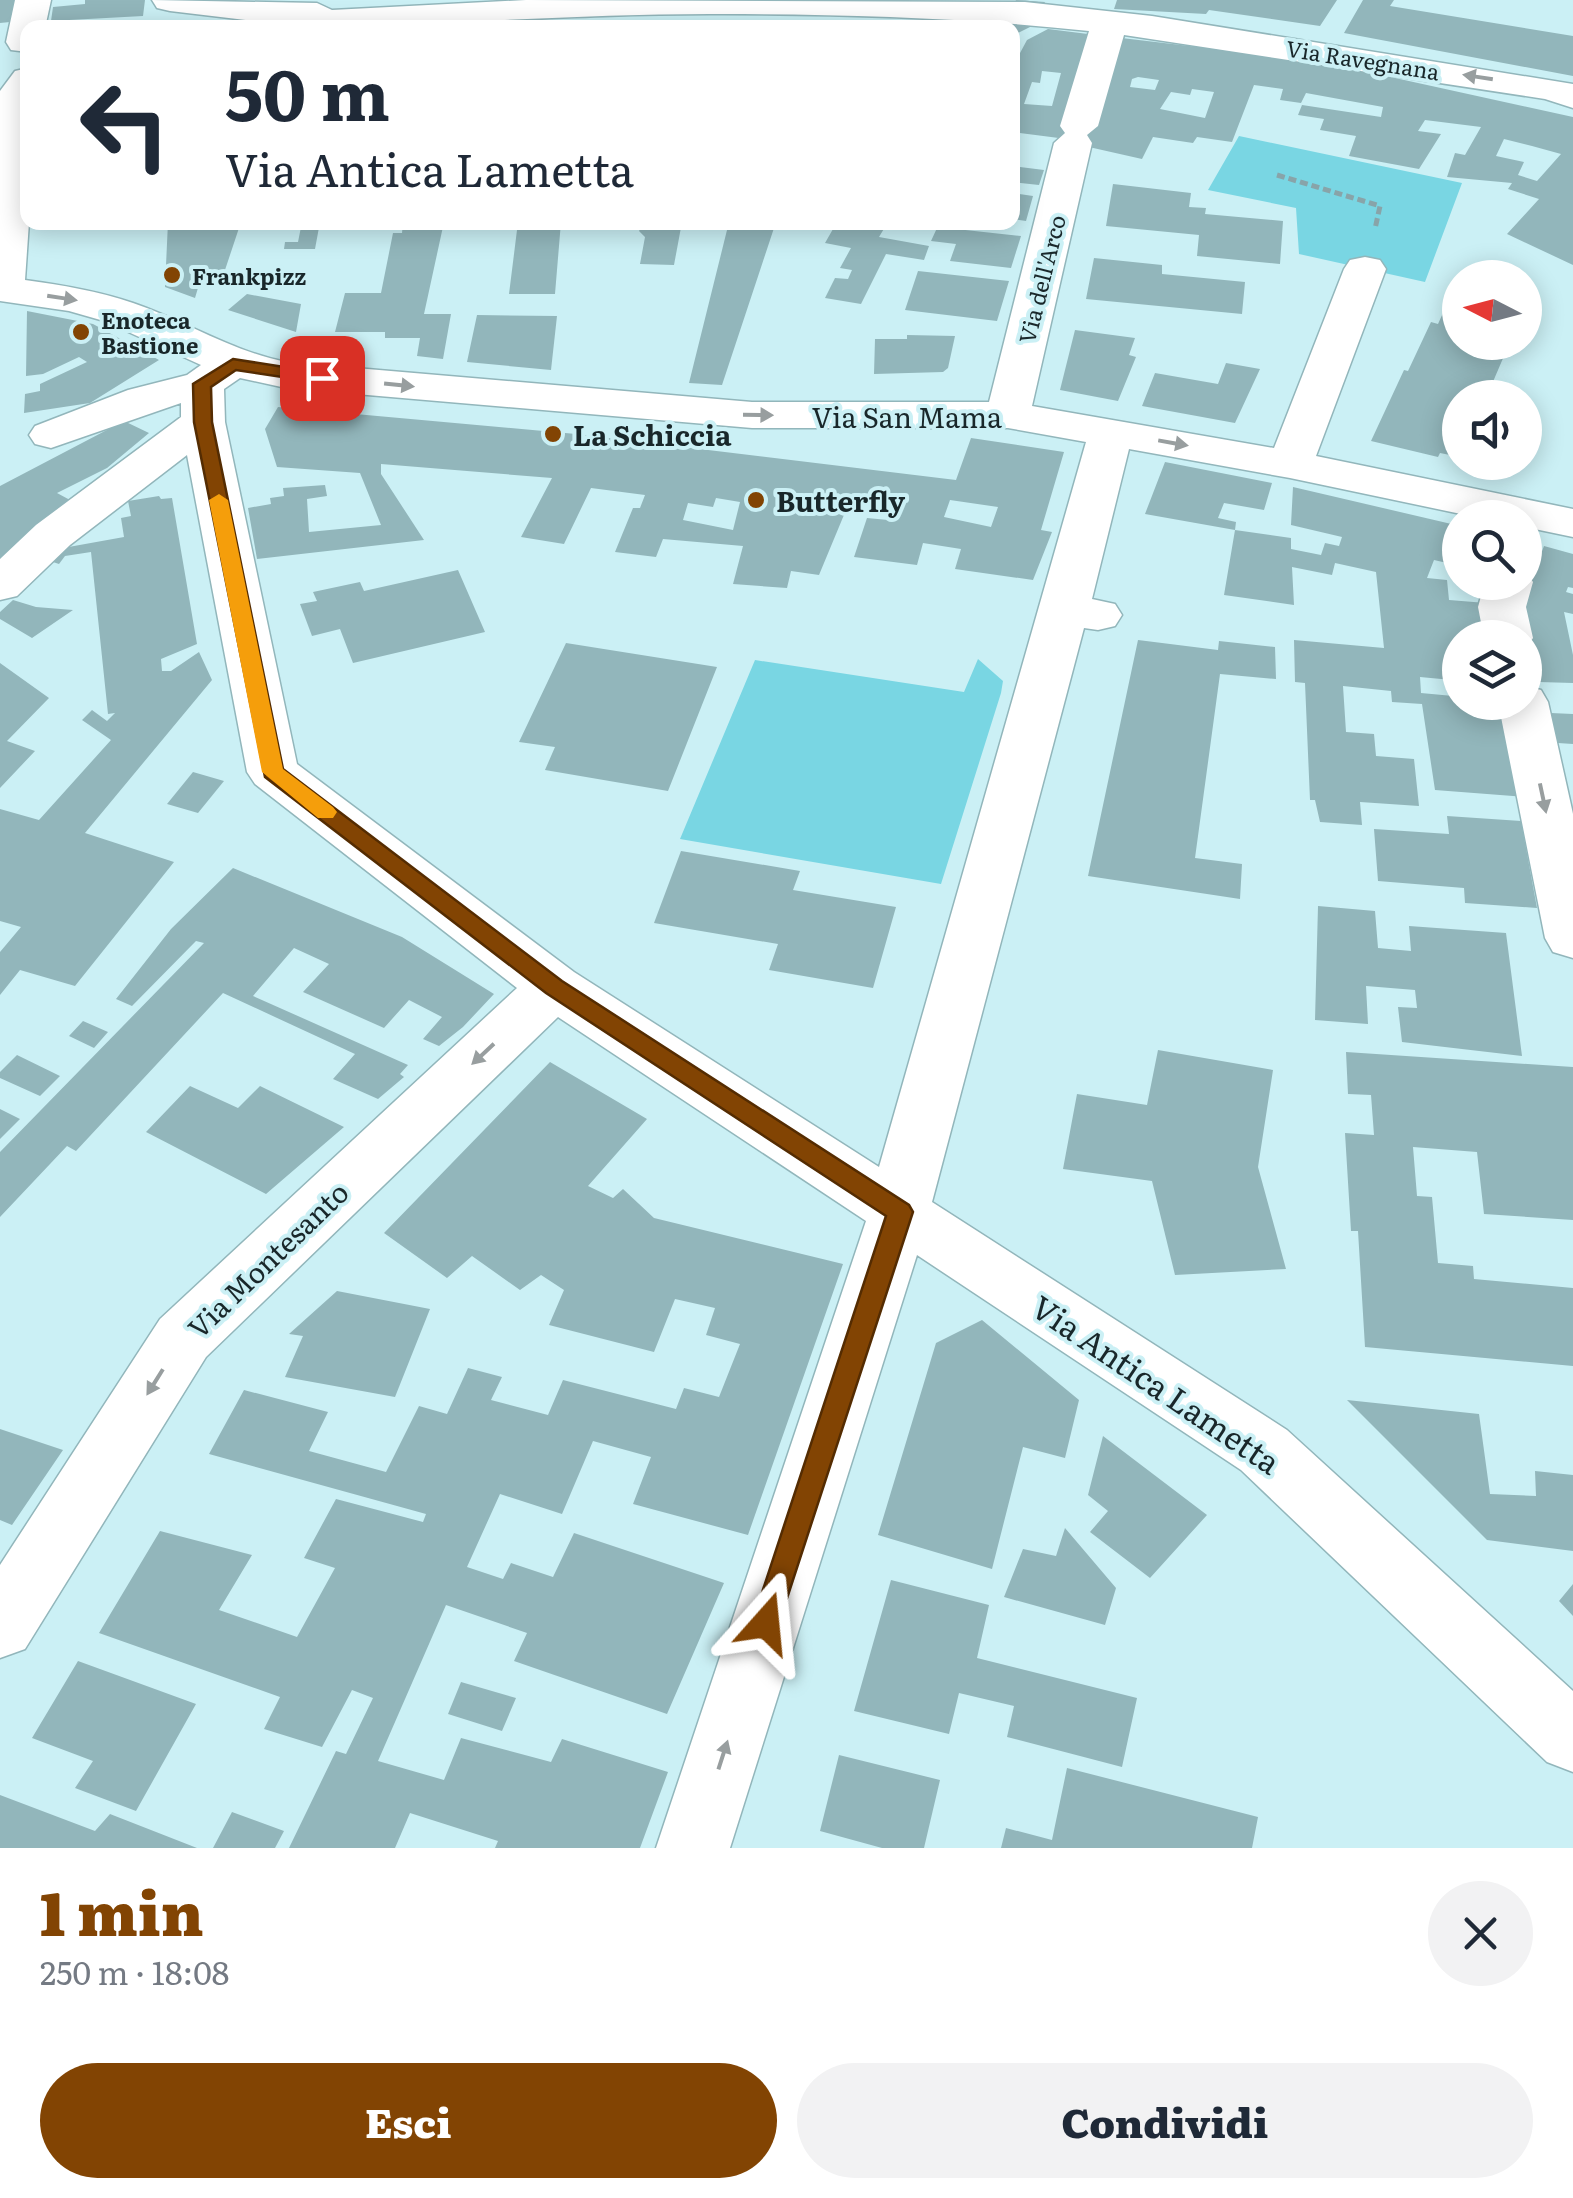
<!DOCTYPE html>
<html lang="it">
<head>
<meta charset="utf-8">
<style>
  :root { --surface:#fff; --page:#f2f2f3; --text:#1f2937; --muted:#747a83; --accent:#824403 }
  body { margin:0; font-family:Literata,serif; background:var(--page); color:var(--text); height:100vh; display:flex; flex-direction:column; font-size:38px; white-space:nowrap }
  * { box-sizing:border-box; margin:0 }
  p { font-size:32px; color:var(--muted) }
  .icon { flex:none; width:55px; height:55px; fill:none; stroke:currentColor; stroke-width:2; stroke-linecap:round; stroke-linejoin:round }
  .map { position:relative; height:1848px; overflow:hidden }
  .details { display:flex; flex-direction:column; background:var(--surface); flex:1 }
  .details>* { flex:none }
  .hud { position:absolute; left:20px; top:20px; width:1000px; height:210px; border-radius:20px; box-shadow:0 5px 25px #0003; background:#fff; color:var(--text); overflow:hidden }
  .needle { width:65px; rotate:276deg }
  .buttons { position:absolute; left:1442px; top:260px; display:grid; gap:20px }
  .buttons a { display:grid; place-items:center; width:100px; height:100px; border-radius:50%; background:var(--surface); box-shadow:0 5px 25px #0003; font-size:50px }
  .pin { position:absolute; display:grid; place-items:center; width:85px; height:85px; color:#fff; margin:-42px; border-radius:20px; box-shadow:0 5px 15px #0006 }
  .me { position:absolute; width:110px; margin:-55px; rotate:18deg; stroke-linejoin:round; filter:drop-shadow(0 0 8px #0008) }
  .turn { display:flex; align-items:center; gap:35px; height:210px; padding:0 40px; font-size:45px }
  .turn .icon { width:130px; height:130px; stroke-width:2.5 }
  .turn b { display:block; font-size:70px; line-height:85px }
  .round { display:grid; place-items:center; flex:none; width:105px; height:105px; border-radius:52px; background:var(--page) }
  .summary { display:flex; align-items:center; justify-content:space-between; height:170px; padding:0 40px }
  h1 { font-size:60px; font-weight:800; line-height:75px; color:var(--accent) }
  .action { display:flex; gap:20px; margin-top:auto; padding:20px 40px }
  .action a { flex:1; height:115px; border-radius:60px; background:var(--accent); color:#fff; font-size:40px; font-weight:800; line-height:115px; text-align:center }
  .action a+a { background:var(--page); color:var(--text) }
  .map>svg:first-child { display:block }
</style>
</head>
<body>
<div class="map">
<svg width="1573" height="1848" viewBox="0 0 1573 1848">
  <rect width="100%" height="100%" fill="#cbf0f5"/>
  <path fill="#79d6e3" d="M1239,136L1462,183L1425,282L1299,254L1296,208L1208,190Z
    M978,659L1003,681L1001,693L941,884L680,839L755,660L964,692Z"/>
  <path fill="#92b6bb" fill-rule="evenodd" d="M0,0H15L10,22L0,23Z
    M85,0H145L143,16L51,21L53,7L85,4Z
    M1016,0L1045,2L1034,25L1012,36V28H1004Z
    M1117,0H1337L1320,26L1209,10L1206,14L1114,9Z
    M1363,0H1394L1390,6L1573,36V76L1344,33Z
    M557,24H781V28H558Z
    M1048,29L1096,35L1099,114L1110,85L1098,83L1113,37L1232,51L1377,74L1573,117V265L1507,234L1539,199L1508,189L1512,183L1447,177L1455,153L1465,155L1481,127L1425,120L1418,131L1441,134L1419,169L1349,156L1356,136L1320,130L1324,119L1298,115L1302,105L1381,117L1383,107L1306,93L1301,103L1280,100L1283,89L1254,85L1232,142L1197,137L1193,143L1153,137L1142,159L1080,145L1082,141L1012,132V68L1027,40ZM1042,71L1061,73L1052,106L1024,104L1032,82L1040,83ZM1138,77L1159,80L1155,90L1130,87L1132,79ZM1192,89L1214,92L1205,118L1160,109L1171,92L1190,95ZM1504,139L1532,146L1561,154L1537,181L1518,175L1524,162L1496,156Z
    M1012,166L1044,170L1039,185L1012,182Z
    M1113,184L1191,193L1189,207L1206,208L1205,214L1283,221L1280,264L1197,256L1199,235L1106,226Z
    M1012,193L1033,196L1026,221L1012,219Z
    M168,222H241L225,270L203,271L195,298L165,287Z
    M302,222H320L315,249H284L285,242H298Z
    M403,222H444L424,314H451L443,359L417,356L420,338H385V332H335L345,293H381L393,233H402Z
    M518,222H561L555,294H509Z
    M644,222H682L674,265L640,264L645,237L639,231Z
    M729,222H776L722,385L689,383Z
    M837,222H888L879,237L929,246L924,260L886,254L861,304L825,298L835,278L848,279L852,270L840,268L851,248L825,243Z
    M910,222H941L938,227L1021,236L1011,268L950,261L956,244L931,241L937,228L917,230L919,226Z
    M1094,258L1162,265V274L1245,282L1242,314L1086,299Z
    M918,271L1009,281L997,321L905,310Z
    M1452,293L1460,294V342H1510L1486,398H1460V457L1440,453L1438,457L1371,441L1404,370L1408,371L1431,322L1438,324Z
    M247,294L301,304L296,332L228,310Z
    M27,311L93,324L159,360L90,403L24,413L25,394L40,391V384L87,362L79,357L43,374L26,376Z
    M477,315L557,316L551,370L467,362Z
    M1075,330L1135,338L1129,355L1136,357L1118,401L1060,390Z
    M907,335L955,336L948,368L943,372L874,374L875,339H907Z
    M1226,363L1260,369L1235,423L1142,406L1155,373L1218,384Z
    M278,407L576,434L956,480L971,438L1064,452L1041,530L1052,532L1033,580L955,569L961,549L923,543L917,565L854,557L867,518L888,520L893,504L851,498L819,575L791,571L787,588L733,584L743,546L663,539L656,557L615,552L633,508H640L645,495L591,488L564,544L521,537L552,478L381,464V474L424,540L257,559L248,508L271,504L270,498L284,496L283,488L325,485L327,496L307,499L309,532L381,525L360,473L277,467L265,429ZM716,498L740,502L733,530L683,520L688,503L713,507ZM950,500L998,507L991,527L944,517Z
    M124,421L149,433L107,468L57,493L70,500L0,559V486Z
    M1165,462L1272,483L1264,510L1224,503L1218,518L1236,522L1235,530L1291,538V549L1321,555L1325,543L1339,546L1342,537L1291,525L1293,487L1460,526V566L1434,560L1427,578L1447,580L1449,600L1486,603L1490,636L1465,634L1460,638V702H1510L1527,797L1435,790L1422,704L1392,702L1391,691L1343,686L1346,732L1374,734L1376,756L1414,759L1419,806L1360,802L1362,825L1320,822L1315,800H1310L1305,683L1295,682L1294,640L1384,648L1376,572L1335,563L1332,575L1292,567L1294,605L1224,595L1235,530L1145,514ZM1420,677L1452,680L1453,696L1421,693Z
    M159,496L161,499L172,498L197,644L161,659L162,671H171L199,652L212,680L85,833L174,862L75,986L20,970L0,995V952L21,927L0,921V809L39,820L111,740L82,720L92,710L107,721L115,713L108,714L91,552L65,556L59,564L50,561L63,548L124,537L121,518L131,516L128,501Z
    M1544,546L1573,554V588L1568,587L1566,592L1573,594V614L1564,612L1573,655V683L1539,682L1527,623L1523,602Z
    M458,570L485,632L353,663L340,629L312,636L300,604L317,601L313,592L360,582L364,591Z
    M13,600L36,607L73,610L32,638L0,619V612Z
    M1138,640L1218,650L1219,641L1275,647L1276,679L1220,674L1195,858L1242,864L1240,899L1088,876Z
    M566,643L717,667L668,791L545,770L555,747L519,742Z
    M0,663L49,698L7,741L35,751L0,788Z
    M1551,713L1573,714V744L1558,743Z
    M193,772L224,781L198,813L167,804Z
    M1447,816L1521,821L1537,908L1465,903L1464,888L1378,881L1374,829L1449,834Z
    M681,851L800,871L793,890L896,907L873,988L769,970L778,944L654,923Z
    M233,868L402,937L494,994L463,1027L439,1046L423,1039L442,1017L409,1000L384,1028L303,992L329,964L294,948L253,996L408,1065L400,1074L404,1077L378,1099L333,1079L355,1054L223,993L76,1151L67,1146L0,1217V1152L204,943L196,941L132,1006L116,999L171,929Z
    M1318,906L1375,911L1378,948L1411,951L1409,926L1506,933L1522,1056L1402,1042L1398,1007L1417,1008L1415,990L1366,986L1368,1024L1315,1020Z
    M83,1021L108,1032L94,1048L69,1036Z
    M1158,1050L1273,1070L1258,1167L1286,1269L1175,1275L1152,1181L1063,1169L1077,1094L1147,1105Z
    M1346,1052L1573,1067V1220L1484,1214L1477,1152L1413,1147L1417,1196L1432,1197L1438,1263L1473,1266L1474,1279L1573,1288V1366L1365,1347L1358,1231H1351L1345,1133L1374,1135L1371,1095L1348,1094Z
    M17,1055L60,1076L40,1096L0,1078V1072Z
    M550,1062L647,1119L588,1186L613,1198L623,1189L654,1218L843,1264L748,1535L633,1504L651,1457L593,1441L562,1514L500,1494L467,1567L503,1579L511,1563L553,1577L574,1533L724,1583L667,1714L514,1661L527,1633L446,1605L378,1761L444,1780L461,1738L551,1762L562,1739L668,1772L640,1848H495L498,1841L410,1813L395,1848H289L336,1751L346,1754L373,1698L352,1690L322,1747L264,1729L280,1697L99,1633L160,1531L252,1555L219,1610L297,1637L335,1568L304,1558L336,1499L423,1522L426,1514L209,1454L244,1390L328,1412L309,1451L386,1472L419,1406L447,1414L468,1368L502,1377L491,1400L548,1415L563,1380L676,1409L684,1388L719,1397L740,1344L706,1335L715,1308L675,1299L654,1352L549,1325L564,1290L541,1275L520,1290L472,1256L447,1278L384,1233Z
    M190,1086L238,1108L260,1086L344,1127L266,1194L146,1132Z
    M0,1109L20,1119L0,1139Z
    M337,1291L430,1309L395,1397L285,1377L303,1336L289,1334Z
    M982,1320L1079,1400L1065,1458L1023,1447L992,1569L878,1535L936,1343Z
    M1347,1400L1479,1414L1490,1494L1536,1496L1535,1471L1573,1475V1551L1487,1540Z
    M0,1429L63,1450L12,1525L0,1520Z
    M1103,1436L1207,1515L1150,1578L1090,1532L1108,1511L1088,1495Z
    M1065,1528L1116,1588L1105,1625L1004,1597L1023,1549L1056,1556Z
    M891,1580L989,1605L977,1658L1137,1698L1122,1767L1007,1737L1014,1706L959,1693L949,1734L854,1711Z
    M1573,1584V1616L1559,1601Z
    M78,1661L196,1704L136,1811L75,1788L93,1761L32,1738Z
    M461,1682L516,1698L502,1731L448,1714Z
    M839,1755L940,1780L924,1848H882L820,1831Z
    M1067,1768L1258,1817L1252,1848H1001L1006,1828L1052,1840Z
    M0,1795L95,1831L110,1814L197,1848H0Z
    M232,1812L284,1831L275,1848H213Z"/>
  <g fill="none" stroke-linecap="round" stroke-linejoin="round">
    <defs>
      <path id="minor" d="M15,0H51L45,28H28V52L11,50L6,42Z
        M152,0L317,3L332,10L526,0L1025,2L1152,16L1573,84V108L1545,99L1124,35L1098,126L1087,135L1092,143L1032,406L1274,448L1344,269L1350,260L1365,257L1380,260L1386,269L1316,456L1573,509V537L1525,527V518H1480L1290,478L1129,449L1092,599L1115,604L1122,615L1115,626L1098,630L1084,628L932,1202L1287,1430L1573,1691V1772L1547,1762L1241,1470L917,1255L730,1848H656L866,1221L558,1017L206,1357L25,1649L0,1658V1565L160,1319L517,988L255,784L247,772L187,455L70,545L17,596L0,600V559L36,525L181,417V403L51,448L35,444L29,435L35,426L128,390L187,375L201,365L104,321L69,311L0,301V91L15,71L28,68L29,222L25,280C62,285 98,291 133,303C186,321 231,351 286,362L752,402H989L1054,143L1065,133L1060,126L1089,31C969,18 845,14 724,14C569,13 414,28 258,28L262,22L170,11L157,8ZM240,378L286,388L752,428H1008L1086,442L879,1167L574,972L297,764L225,422L224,389Z
        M1525,571L1533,582L1526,607L1533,638L1525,649V638H1484L1478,607L1485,582H1525Z
        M1525,686L1541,690L1548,702L1573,814V958L1553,952L1545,938L1498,702H1525Z"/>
    </defs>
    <use href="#minor" stroke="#92b6bb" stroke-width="3"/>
    <path stroke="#88a4a9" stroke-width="5" stroke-dasharray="8 4" stroke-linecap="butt" d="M1277,175L1380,206L1375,229"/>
    <use href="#minor" fill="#fff" fill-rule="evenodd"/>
  </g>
  <defs><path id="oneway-solid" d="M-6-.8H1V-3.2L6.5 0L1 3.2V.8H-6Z" transform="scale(2.5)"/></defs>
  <g fill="#989e9f">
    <use href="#oneway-solid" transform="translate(1478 77) rotate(-171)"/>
    <use href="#oneway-solid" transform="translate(62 298) rotate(9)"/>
    <use href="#oneway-solid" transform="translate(399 385) rotate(6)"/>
    <use href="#oneway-solid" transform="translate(758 415) rotate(1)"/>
    <use href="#oneway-solid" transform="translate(1173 443) rotate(10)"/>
    <use href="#oneway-solid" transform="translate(1543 798) rotate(78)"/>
    <use href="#oneway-solid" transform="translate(483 1054) rotate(137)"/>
    <use href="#oneway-solid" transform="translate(155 1382) rotate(122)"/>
    <use href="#oneway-solid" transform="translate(723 1755) rotate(-72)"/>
  </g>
  <path fill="#824403" stroke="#542c02" stroke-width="2.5" d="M233,359L322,373L331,378L322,383L236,370L211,387L212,422L283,769L562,981L909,1205L913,1212L776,1632L766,1636L756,1632L752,1623L886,1216L546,993L265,777L194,422L193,384Z"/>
  <path fill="#f59e0b" d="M219,494L228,500L283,769L333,807L337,812L333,818H318L262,772L209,500Z"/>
  <g fill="#824403" stroke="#cbf0f5" stroke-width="4">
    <circle cx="172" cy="275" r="10"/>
    <circle cx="81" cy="332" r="10"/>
    <circle cx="553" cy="434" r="10"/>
    <circle cx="756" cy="500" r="10"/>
  </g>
  <g text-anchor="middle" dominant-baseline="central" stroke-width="8" stroke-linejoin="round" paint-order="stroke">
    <g font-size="22" fill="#19272a" stroke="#cbf0f5">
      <text transform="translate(1363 59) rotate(9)">Via Ravegnana</text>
      <text transform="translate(1041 279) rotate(-76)">Via dell'Arco</text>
    </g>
    <g font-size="22" font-weight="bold" fill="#19272a" stroke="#cbf0f5" text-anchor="start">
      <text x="192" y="275">Frankpizz</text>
      <text x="101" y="319">Enoteca<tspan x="101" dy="25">Bastione</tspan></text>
    </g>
    <g font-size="28" fill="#19272a" stroke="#cbf0f5">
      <text x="907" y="416">Via San Mama</text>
      <text transform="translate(267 1259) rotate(-44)">Via Montesanto</text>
    </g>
    <g font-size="28" font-weight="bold" fill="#19272a" stroke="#cbf0f5" text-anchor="start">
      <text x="573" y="434">La Schiccia</text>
      <text x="776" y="500">Butterfly</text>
    </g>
    <g font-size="32" fill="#19272a" stroke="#cbf0f5">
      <text transform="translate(1157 1383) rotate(34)">Via Antica Lametta</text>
    </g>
  </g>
</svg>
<div class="buttons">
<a><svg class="needle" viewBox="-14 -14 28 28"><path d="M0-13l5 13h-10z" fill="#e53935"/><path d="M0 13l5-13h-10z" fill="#747a83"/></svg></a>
<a><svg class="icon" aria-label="sound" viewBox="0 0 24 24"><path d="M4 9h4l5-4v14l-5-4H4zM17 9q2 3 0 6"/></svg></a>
<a><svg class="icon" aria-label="search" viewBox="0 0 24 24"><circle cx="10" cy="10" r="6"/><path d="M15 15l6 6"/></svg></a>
<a><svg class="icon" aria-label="layers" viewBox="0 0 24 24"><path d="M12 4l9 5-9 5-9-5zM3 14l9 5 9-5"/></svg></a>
</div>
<div class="pin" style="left:322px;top:378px;background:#d93025"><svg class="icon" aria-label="arrive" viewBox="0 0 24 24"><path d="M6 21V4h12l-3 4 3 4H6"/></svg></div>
<svg class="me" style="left:766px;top:1623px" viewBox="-20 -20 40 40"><path d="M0-17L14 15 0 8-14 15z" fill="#824403" stroke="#fff" stroke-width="4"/></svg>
<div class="hud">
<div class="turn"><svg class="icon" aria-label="left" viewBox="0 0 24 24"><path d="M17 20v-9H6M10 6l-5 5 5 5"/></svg><div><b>50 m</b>Via Antica Lametta</div></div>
</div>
</div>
<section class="details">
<div class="summary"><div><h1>1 min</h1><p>250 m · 18:08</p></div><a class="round"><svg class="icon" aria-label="close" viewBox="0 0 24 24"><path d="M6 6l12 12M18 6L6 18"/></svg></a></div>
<div class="action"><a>Esci</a><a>Condividi</a></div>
</section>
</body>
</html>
